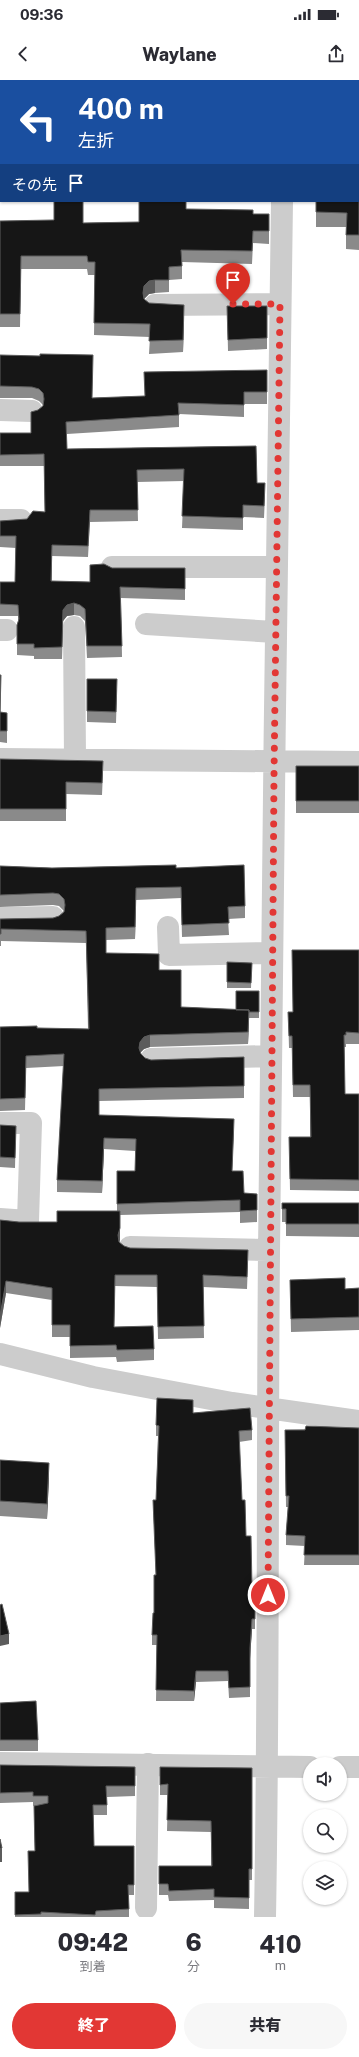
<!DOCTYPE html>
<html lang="ja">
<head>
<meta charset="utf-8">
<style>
  :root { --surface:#fff; --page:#f7f7f7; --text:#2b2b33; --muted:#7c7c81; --accent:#e23734 }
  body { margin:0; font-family:"Public Sans","Noto Sans JP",sans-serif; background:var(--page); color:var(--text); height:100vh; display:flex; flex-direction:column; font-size:15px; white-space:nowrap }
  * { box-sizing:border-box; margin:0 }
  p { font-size:13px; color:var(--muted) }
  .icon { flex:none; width:22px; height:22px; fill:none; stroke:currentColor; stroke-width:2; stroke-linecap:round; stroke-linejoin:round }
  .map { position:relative; height:1837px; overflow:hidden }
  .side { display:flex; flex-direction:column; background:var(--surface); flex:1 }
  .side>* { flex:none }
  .hud { position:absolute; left:0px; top:0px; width:359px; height:122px; box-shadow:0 1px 3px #0004; background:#1a4fa0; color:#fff; overflow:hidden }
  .buttons { position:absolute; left:303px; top:1677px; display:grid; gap:8px }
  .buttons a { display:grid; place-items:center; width:44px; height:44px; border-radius:50%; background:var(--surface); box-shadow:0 1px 3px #0004; font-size:20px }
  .pin { position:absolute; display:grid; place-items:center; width:34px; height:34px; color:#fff; margin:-41px -17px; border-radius:50% 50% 50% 0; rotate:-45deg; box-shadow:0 0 4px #0007 }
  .pin .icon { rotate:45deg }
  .me { position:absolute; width:44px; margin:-22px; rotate:0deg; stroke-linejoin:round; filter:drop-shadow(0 0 3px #0008) }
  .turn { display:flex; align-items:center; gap:14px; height:84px; padding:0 12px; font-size:18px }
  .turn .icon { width:52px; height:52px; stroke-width:2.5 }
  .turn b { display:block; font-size:28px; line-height:34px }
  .then { display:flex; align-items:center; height:38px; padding:0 12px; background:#0003; gap:8px; font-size:15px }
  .eta { display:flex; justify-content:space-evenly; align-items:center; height:68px; text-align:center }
  .eta b { font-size:24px; font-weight:800; line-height:28px }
  .cta { display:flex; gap:8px; margin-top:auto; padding:8px 12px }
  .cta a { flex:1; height:46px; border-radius:24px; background:var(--accent); color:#fff; font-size:16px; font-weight:800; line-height:46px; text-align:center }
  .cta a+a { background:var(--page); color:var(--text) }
  .status { display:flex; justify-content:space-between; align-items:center; height:28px; padding:0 20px; background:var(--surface); direction:ltr }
  .status svg { height:11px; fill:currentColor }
  header { display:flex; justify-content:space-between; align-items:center; height:52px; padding:0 12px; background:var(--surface); font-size:18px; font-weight:800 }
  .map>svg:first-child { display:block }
</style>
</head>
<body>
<div class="status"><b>09:36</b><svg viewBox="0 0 49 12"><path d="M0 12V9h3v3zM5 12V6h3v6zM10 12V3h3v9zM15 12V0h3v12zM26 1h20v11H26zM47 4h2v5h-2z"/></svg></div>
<header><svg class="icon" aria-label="back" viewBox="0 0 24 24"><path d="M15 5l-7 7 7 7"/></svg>Waylane<svg class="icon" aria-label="share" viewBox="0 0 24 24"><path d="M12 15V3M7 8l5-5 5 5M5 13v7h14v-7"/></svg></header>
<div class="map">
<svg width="359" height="1837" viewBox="0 0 359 1837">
  <rect width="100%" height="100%" fill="#fff"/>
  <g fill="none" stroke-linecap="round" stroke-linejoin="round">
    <path stroke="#ccc" stroke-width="22" d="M283,1V0
      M155,225L280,224
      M0,330L32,331
      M0,440H21
      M112,487H276
      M146,544L275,552
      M74,547L75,679
      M0,550H7
      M0,679L359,682
      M0,838L53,837
      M168,847L169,875L272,873
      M151,979L271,976
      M0,1043H31L28,1141L0,1139
      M130,1167L269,1170
      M0,1274L93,1297L232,1323L359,1341
      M0,1683L310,1687
      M340,1687H359
      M146,1828L148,1684
      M265,1837C269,1616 267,1394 269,1173C272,822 277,472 282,121"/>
    <path stroke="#969696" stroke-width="22" d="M0,77H1
      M358,81H359"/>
  </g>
  <path fill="#8a8a8a" d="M22,0H172V1H23Z
    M359,117V170L346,169V147H316V121Z
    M187,129L253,134H269V164L253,163L252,184L182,182V199L169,200V212L155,213L149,214L144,219L149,223L184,237L183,272L149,274L150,257L94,255L95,195H88L87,189H21L20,247H0V141L83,143L139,142Z
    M227,226H267V269L228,271Z
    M0,275L92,318L145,316L267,290V324H244V337L179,334V347L67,354V369L256,366L257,403L265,415L264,438L243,437V450L182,448L184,401L137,402L138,441L90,442L88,477L52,476V501L90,502L112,488H185V520L121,518L122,577L87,578L85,541L80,536L74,535L67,536L63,541L62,579H34V576L17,575V545L18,542V536H0V502H15L16,468L0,467V441L27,439L45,432L44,386H0V353H31L38,330L43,326V325L39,321L32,318H0Z
    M0,595V632L7,633V663L0,662Z
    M87,599L117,610L116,643L87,642Z
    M0,679L103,692L102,715L66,714V741H0Z
    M296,686H359V733H296Z
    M0,786L52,788H176L245,826V838L228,839L229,855L182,857L181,818L136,820L135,859L106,860V873L159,890L181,927L236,930L259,911V938H249L248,964L150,967L144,969L140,973L145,978L151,980L244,977V1018L99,1021V1035L234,1051L232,1091L244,1113L257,1114V1142L240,1143V1132L120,1135L119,1162L124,1166L130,1168L248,1182L247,1209L203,1207L204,1258L158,1259L157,1207L115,1206L114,1247L154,1269V1280L117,1282L116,1277L70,1278V1257H52V1220L6,1213L0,1248V1140L19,1142H57L117,1131V1091H135V1071L104,1069L102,1113L57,1112V1100L64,986L26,988L25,1030L0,1031V947L88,949L86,863L1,861V866H0V839L53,838L59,836L64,831L59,826L53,825L0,827Z
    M359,870V964H346V967H344L345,1014H359V1111L290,1110L289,1057H310V1017H293L292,968H289L288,932H293Z
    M227,882L252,883L251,908H227Z
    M0,1045L16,1046L15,1088L0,1087Z
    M282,1123H359V1157L286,1156V1142H282Z
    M290,1200L345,1209L359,1208V1250L291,1252Z
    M193,1333L252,1350V1360L239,1362L242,1420L252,1509H255V1549H252L250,1578V1617L229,1618L228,1601L196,1602L194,1621H156L157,1565H152V1555L154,1533L156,1495L153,1420H156L158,1356H156V1345Z
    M359,1348V1485H304L305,1466L286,1465V1455L288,1427H286L285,1350Z
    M0,1380L49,1398L47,1439L0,1436Z
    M0,1623L38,1660V1671H0Z
    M0,1685L135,1687V1716L107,1717V1735H93L94,1766H134V1815H129V1837H15V1812H29L35,1771L34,1736V1726H33V1722L0,1723Z
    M160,1687L252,1688V1800H249V1829L214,1828V1820L169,1821L168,1815H159V1786H211V1752L167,1751L168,1715H160Z"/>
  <path fill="#5c5c5c" d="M155,200V213L149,214L144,219L143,213L144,206L149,201Z
    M184,225V237L183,272V260Z
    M74,523V535L67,536L63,541L62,579L63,530L67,525Z
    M136,808V820L135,859V847Z
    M249,930V942L248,964V952Z
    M150,955V967L144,969L140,973L139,968L140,962L144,957Z
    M104,1058V1069L102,1113V1101Z
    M120,1131V1160L118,1167V1155Z
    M6,1201V1213L0,1248V1236Z
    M49,1383V1398L47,1439V1424Z
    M252,1539V1549L250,1579V1568Z
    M9,1554V1564L0,1566V1556Z
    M196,1591V1602L194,1621V1611Z
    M2,1768V1782H0V1769Z"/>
  <path fill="#161616" stroke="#5c5c5c" d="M57,0H172V1H57Z
    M306,0H334V1H306Z
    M358,117H359V155H346L347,133L316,132V121H358Z
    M54,121H83V143L139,142V121H186V129L253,130V134H269V151H253L252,171L181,170L182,186L169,187V200H155L149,201L144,206L143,213L144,219L149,223L184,225L183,260L149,261L150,244L94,243L95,182H88L87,176H21L20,234H0V141L54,140Z
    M227,226H267V258L228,260Z
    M40,274L93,275L92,318L145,316L144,292L267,290V312H244V325L178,323L179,335L66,342L67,369L256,366L257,403H265L264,426L243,425V438L182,436L184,389L137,390L138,430H90L88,466L52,465L51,501L90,502V485L104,484L112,488H185V509L120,507L122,566H87L85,529L80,525L74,523L67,525L63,530L62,567L34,568V564H17V545L19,539L18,525L0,524V502H15L16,456H0V441L27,439L33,431L45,432L44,374L0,375V353H31V332L38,330L43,326L44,319L43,313L39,309L32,307L0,306V275L40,276Z
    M0,595H1L0,632L7,633V651H0Z
    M87,599H117L116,632L87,631Z
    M0,679L103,681L102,703L66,702V729H0Z
    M296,686H359V721H296Z
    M176,785V788L244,785L245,826L228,827L229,843L182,845L181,807L136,808L135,847L106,848V873L159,874V890H181V927L249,930L248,952L150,955L144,957L140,962L139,968L141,974L145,978L151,980L244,977V1006L99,1009V1035L234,1039L232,1091H243L244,1113L257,1114V1130L240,1131V1120L117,1124V1091H135L136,1059L104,1058L102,1101L57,1100L64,974L26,976L25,1018L0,1019V947L37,946V948L89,949L86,851L1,849V854H0V839L53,838L59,836L64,832L65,825L64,819L59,814L53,813L0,815V786L52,788Z
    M292,870H359V953L346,952V955H344L345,1014H359V1100L290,1099L289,1057H311L310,1005H293L292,956H289L288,932H293Z
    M227,882L252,883L251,903L227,902Z
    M236,911H259V932H249V930H236Z
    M0,1045L16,1046L15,1078L0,1077Z
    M282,1123H359V1144H286V1129H282Z
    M57,1131H120V1148L118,1155L119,1162L124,1166L130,1168L248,1170L247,1197L203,1195L204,1246L158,1247L157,1195H115L114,1247L153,1246L154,1269L117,1270L116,1265L70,1266V1245H52V1208L6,1201L0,1236V1140L19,1142H57Z
    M345,1198V1209L359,1208V1237L291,1239L290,1200Z
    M157,1318L193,1320V1333L250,1328L252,1350L239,1351L242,1420H245L246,1456H251L252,1509H255V1539H252L250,1568V1607L229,1608L228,1591H196L194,1611L156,1610L157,1555H152L153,1533H154V1495H156L153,1420H156L159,1346L156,1345Z
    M306,1346L359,1348V1475H304L305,1456L286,1455L289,1416H286L285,1350H305Z
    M0,1380L49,1383L47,1424L0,1421Z
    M2,1524L9,1554L0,1556V1525Z
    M36,1621L38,1660H0V1623Z
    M0,1685L135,1687V1706H106L107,1725H93L94,1766H134V1805H128L129,1829L96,1831L95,1835L41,1832V1834L15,1835V1812H29L28,1771H35L34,1726L48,1723V1716H33V1712L0,1713Z
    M160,1687L252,1688V1789H249V1818L214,1817V1809L169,1811L168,1804H159V1786H212L211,1741L167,1740L168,1704L160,1705Z
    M0,1759L2,1768L0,1769Z"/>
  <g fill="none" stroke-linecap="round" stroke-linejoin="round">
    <path stroke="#e23734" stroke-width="7" stroke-dasharray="0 12.6" d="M233,224H280L274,696L268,1515"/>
  </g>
</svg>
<div class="buttons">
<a><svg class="icon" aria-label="sound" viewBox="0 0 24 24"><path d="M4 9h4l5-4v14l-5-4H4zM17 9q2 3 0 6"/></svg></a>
<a><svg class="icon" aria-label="search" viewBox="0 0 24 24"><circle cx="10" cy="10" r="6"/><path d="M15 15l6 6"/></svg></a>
<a><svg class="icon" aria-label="layers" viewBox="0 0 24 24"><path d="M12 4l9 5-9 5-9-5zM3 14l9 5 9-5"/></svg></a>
</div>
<div class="pin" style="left:233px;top:224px;background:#d93025"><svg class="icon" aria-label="arrive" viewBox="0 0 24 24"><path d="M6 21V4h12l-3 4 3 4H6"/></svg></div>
<svg class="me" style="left:268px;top:1515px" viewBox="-20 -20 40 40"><circle r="17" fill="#e23734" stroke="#fff" stroke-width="3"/><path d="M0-11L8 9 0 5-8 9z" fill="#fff"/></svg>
<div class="hud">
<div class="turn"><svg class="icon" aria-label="left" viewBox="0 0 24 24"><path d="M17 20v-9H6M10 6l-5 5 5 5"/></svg><div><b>400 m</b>左折</div></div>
<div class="then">その先<svg class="icon" aria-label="arrive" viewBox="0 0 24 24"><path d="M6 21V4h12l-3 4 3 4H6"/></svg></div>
</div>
</div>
<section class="side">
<div class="eta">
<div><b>09:42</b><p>到着</p></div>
<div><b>6</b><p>分</p></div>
<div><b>410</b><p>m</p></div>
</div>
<div class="cta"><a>終了</a><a>共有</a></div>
</section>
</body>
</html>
